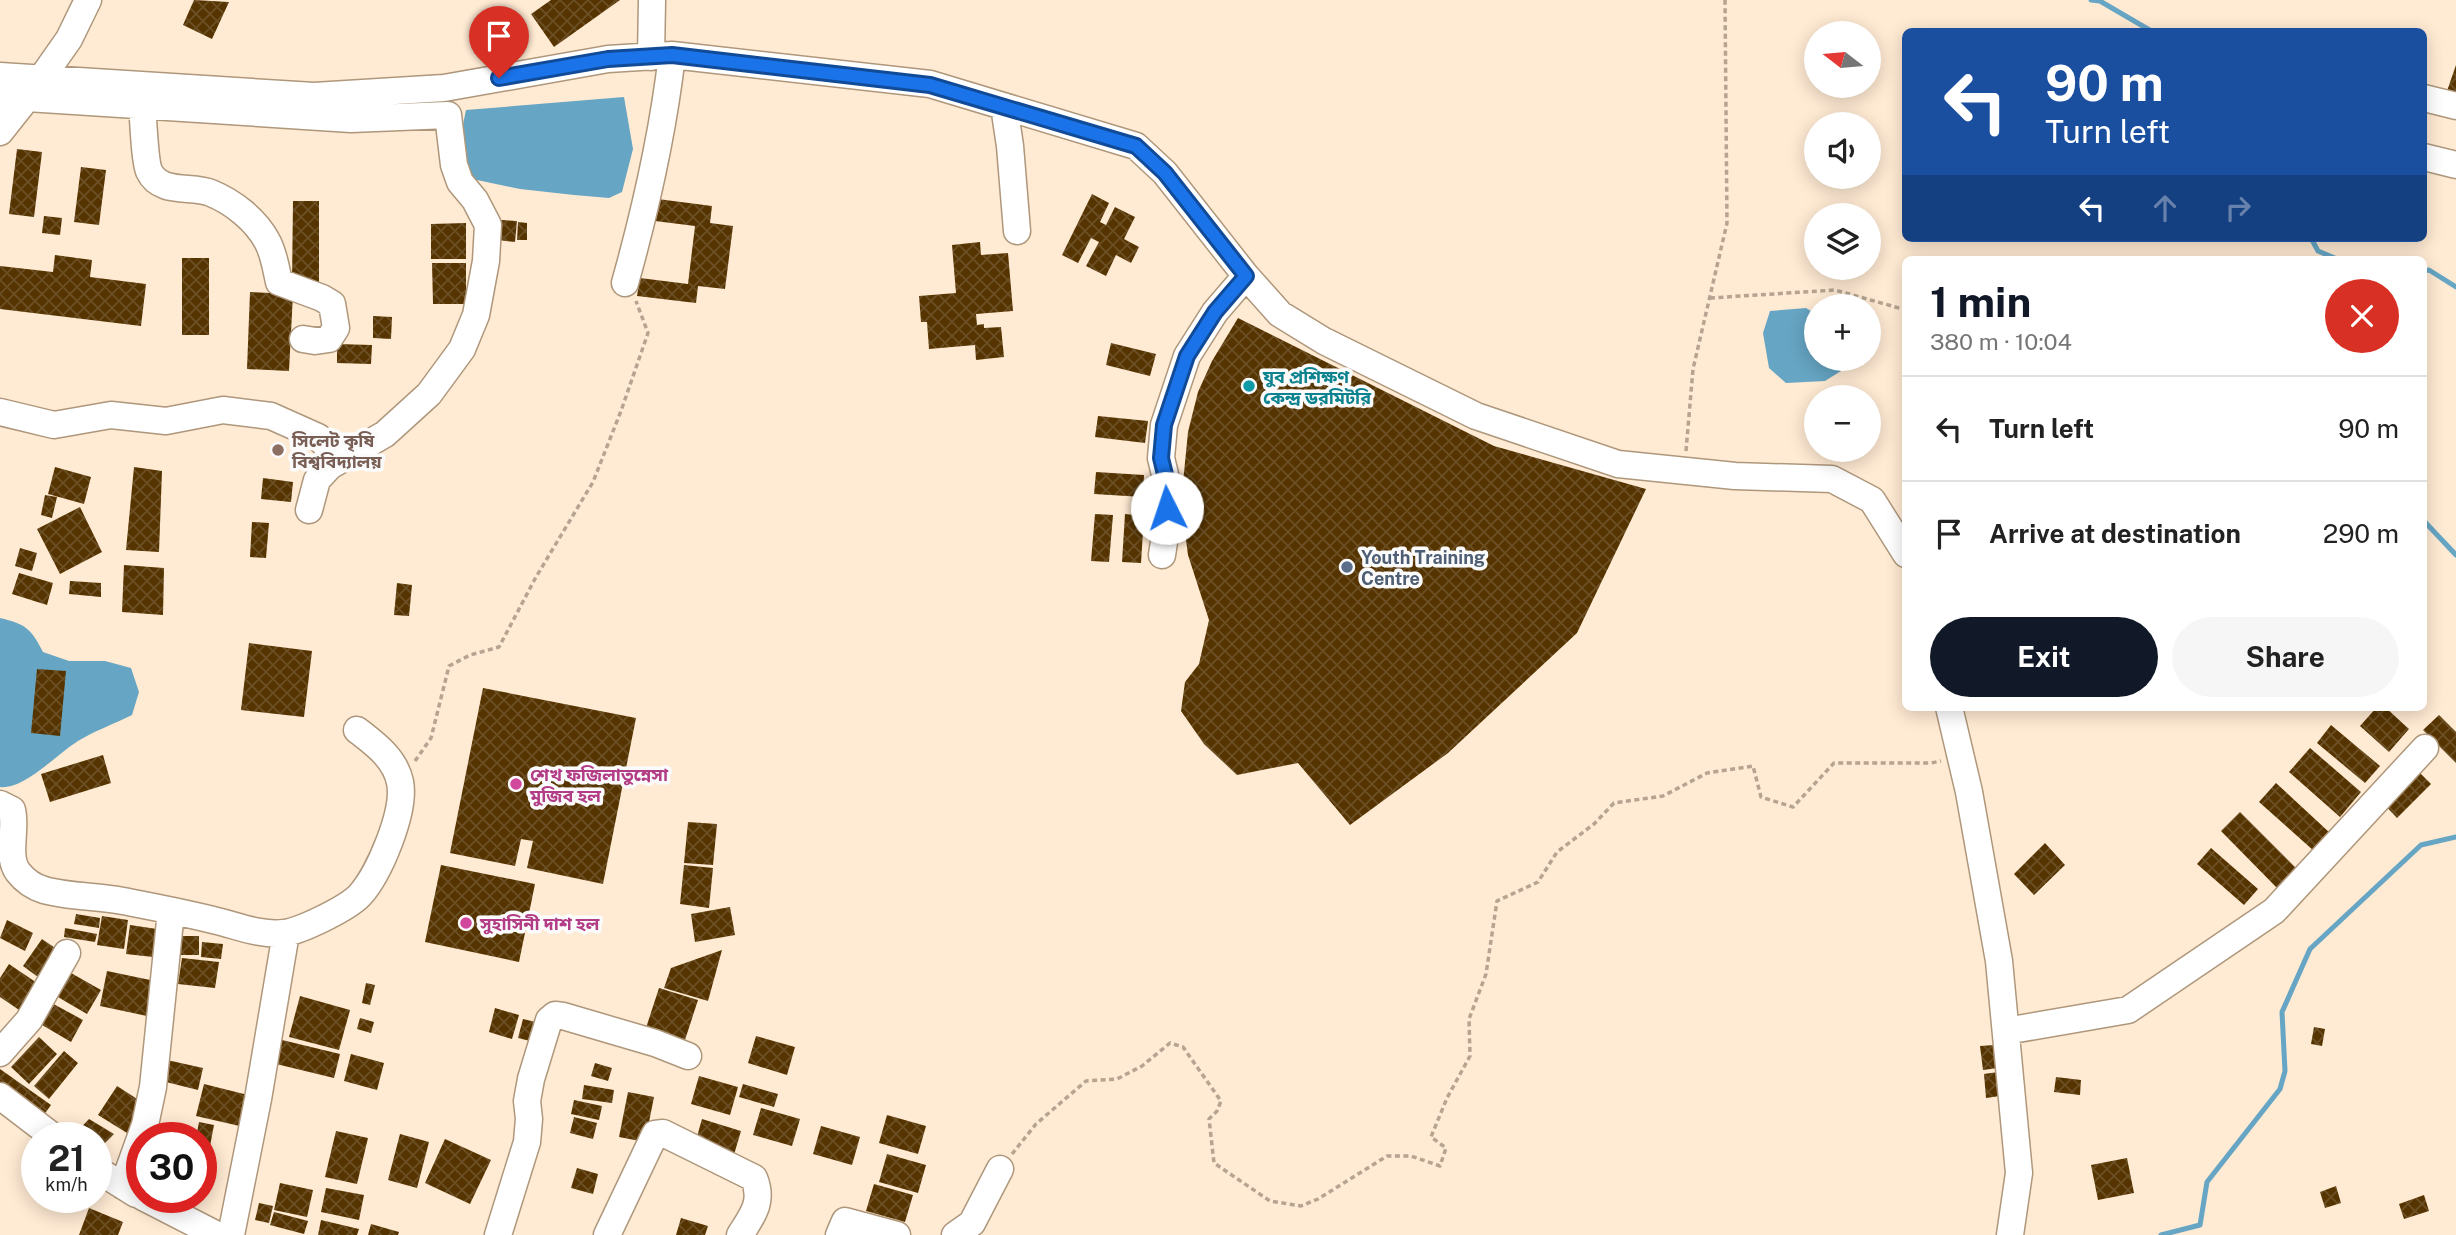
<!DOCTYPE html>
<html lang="en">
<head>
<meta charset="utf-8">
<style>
  :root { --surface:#fff; --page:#f6f6f6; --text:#222; --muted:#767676; --line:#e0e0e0; --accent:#111827 }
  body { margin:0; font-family:"Public Sans","Noto Sans Bengali",sans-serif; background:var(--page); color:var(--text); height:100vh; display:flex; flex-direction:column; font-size:26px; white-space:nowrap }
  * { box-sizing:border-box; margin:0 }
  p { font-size:23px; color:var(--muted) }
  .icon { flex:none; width:38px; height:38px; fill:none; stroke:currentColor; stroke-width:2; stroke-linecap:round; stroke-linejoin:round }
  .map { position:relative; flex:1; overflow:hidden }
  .sheet { position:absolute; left:1902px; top:256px; width:525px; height:455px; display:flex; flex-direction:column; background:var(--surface); border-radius:10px; box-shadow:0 4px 18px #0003 }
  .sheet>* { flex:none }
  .banner { position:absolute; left:1902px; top:28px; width:525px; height:214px; border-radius:10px; box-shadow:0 4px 18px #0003; background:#1a4fa0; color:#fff; overflow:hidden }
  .needle { width:46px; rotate:286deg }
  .tools { position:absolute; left:1804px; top:21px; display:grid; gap:14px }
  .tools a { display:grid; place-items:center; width:77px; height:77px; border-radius:50%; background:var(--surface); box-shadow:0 4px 18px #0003; font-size:35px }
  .speed { position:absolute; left:21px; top:1122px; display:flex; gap:14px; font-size:35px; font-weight:700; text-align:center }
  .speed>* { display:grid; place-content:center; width:91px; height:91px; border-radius:50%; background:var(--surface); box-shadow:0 4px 18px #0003; line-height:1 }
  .speed small { font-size:18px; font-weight:400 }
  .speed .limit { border:10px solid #d22; background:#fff; color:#111 }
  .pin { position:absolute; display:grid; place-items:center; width:60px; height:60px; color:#fff; margin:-72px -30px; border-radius:50% 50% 50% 0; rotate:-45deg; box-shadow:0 0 7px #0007 }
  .pin .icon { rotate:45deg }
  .me { position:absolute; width:77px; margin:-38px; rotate:356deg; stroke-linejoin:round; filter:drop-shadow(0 0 5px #0008) }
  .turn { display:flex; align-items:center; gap:24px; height:147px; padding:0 28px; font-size:32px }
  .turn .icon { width:91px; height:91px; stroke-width:2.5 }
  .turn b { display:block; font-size:49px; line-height:60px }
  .lanes { display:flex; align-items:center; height:66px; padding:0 28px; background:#0003; justify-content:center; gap:35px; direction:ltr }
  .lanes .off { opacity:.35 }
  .round { display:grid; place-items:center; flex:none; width:74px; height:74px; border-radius:37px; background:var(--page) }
  .head { display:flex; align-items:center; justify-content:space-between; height:119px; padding:0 28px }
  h1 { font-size:42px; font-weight:700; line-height:52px; color:var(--accent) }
  .action { display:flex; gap:14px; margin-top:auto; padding:14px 28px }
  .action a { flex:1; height:80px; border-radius:42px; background:var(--accent); color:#fff; font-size:28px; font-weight:700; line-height:80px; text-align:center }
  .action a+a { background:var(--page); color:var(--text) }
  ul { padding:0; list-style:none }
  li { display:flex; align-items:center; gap:21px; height:105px; padding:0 28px; border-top:2px solid var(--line) }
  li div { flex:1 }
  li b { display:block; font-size:26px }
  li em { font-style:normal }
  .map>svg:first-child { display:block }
</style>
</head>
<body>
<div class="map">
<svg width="2456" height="1235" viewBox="0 0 2456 1235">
  <defs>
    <pattern id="building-cross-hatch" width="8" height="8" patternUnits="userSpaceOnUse" patternTransform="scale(1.75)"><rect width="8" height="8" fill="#563400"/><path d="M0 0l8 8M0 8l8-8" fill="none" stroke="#6b4f25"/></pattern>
  </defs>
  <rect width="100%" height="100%" fill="#ffead3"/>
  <path fill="#66a5c3" d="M624,97L633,149L622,192L609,198L574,195L520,189L463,177L460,139L466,110Z
    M1806,308L1816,314V359H1838L1841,371L1825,381L1786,383L1769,368L1763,333L1770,311Z
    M0,618C25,624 31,628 43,652L69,661H105L131,668L139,692L132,715C114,724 94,731 78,741C57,754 24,790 0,787Z"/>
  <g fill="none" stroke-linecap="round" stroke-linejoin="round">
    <path stroke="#66a5c3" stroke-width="5" d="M2091,0L2100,1L2153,32
      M2311,238L2318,251L2337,259
      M2424,271L2429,270L2456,287
      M2424,521L2456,555
      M2161,1235L2200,1225L2207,1182L2280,1089L2285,1071L2282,1012L2310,949L2421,845L2456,837"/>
  </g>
  <path fill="url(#building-cross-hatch)" d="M194,0L229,2L212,39L183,25Z
    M551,0H620L554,47L531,14Z
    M2456,65V94L2447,91Z
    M17,149L42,152L34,217L9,214Z
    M81,167L106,170L99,225L74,222Z
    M1092,194L1109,203L1100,222L1106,225L1115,207L1135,217L1124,239L1139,247L1131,263L1116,255L1106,276L1086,266L1099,242L1091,238L1078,263L1062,255Z
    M650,198L712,206L710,223L733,226L725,289L698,286L696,303L637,296L640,278L688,284L695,226L647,220Z
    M293,201H319V282H292Z
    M44,216L62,218L60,235L42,233Z
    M501,220L517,221L515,242L498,240Z
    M518,222L527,223V240H517Z
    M466,223V259H431V224Z
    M980,242L981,255L1008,253L1013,311L976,314L977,325L984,324V328L1001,327L1004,357L976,360L975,345L929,349L927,322H921L919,296L956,293L952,245Z
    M55,255L92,260L90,277L146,284L141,326L0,309V266L53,272Z
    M182,258H209V335H182Z
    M432,263H466V304H433Z
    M250,292L293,294L289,371L247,369Z
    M373,316L392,317L391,339L373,338Z
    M1238,318L1494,446L1646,489L1577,633L1448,753L1350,825L1298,763L1237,775L1204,744L1181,711L1185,682L1199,664L1209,620L1188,555L1181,503L1188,432L1198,392L1212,361Z
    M1111,343L1156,354L1150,376L1106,365Z
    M337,344L372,345L371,364L337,363Z
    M1098,416L1148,421L1145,443L1095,437Z
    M55,467L91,477L84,504L48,494Z
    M134,467L162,471L159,552L126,550Z
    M1096,472L1144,475L1143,497L1094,494Z
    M263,478L293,482L291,502L261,499Z
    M45,495L57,497L52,518L41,515Z
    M80,507L102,552L60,574L37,529Z
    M1095,514L1113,515L1109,562L1091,561Z
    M1125,514L1144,516L1141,563L1122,562Z
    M252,522L269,523L266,558L250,557Z
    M20,548L37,553L32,571L15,566Z
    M124,565L164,568L163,615L122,612Z
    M19,573L53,583L47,605L12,594Z
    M70,581L101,583V597L69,594Z
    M397,583L412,585L409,616L394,615Z
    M249,643L312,651L304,717L241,710Z
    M37,669L66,671L60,736L31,733Z
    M483,688L636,718L603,884L527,868L533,841L521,839L515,866L450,853Z
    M2377,707H2385L2409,729L2389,752L2360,726Z
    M2439,715L2456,732V763L2423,730Z
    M2331,725L2380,766L2365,783L2317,743Z
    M2310,748L2361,792L2340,817L2289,772Z
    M103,755L111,783L50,802L41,774Z
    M2414,767L2431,784L2397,818L2380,800Z
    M2276,783L2330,833L2314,851L2259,802Z
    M2240,812L2296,868L2277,888L2221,831Z
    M688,822L717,824L713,865L684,863Z
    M2045,843L2065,865L2034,895L2014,874Z
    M2211,848L2258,889L2244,905L2197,864Z
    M441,865L535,884L519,962L425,942Z
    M684,865L713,868L709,908L680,904Z
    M730,907L735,935L695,942L691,914Z
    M76,914L100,918L99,928L74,924Z
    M102,916L128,920L124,949L97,945Z
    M7,920L33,933L25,951L0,938Z
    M130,925L157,929L153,957L126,954Z
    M65,928L97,934L95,942L64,937Z
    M177,936H199V955H177Z
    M42,939L61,952L42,980L23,966Z
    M202,942L223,944L221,959L201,957Z
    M722,950L708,1001L664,988L671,968Z
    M182,958L219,962L215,988L178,984Z
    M9,964L40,985L22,1012L0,997V978Z
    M64,969L101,990L87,1014L51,993Z
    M107,971L155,981L147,1016L100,1006Z
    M366,983L375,985L370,1005L362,1003Z
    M659,988L698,1000L684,1043L645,1031Z
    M300,996L350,1010L339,1050L289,1037Z
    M48,1001L83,1020L71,1042L37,1022Z
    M495,1008L519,1015L512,1039L489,1032Z
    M360,1018L374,1022L371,1033L357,1029Z
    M523,1019L540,1023L534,1042L518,1038Z
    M2314,1027L2325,1029L2322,1046L2311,1044Z
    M756,1036L795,1047L787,1075L748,1063Z
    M39,1037L57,1054L29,1084L11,1067Z
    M278,1039L340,1054L334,1078L272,1063Z
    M1995,1045L1998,1068L1983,1070L1980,1046Z
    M64,1051L78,1063L49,1099L34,1086Z
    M351,1054L384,1063L377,1090L344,1081Z
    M167,1060L203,1068L198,1090L162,1081Z
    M595,1063L612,1068L608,1081L591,1076Z
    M0,1069L51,1105L41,1119L0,1090Z
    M1998,1072L2000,1096L1986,1098L1984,1074Z
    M699,1076L738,1087L730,1115L691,1104Z
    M2056,1077L2081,1080L2080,1095L2054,1092Z
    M204,1084L252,1096L244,1127L196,1116Z
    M743,1084L778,1094L774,1107L739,1097Z
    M584,1085L614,1090L612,1103L582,1099Z
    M117,1086L145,1104L127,1133L98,1115Z
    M628,1092L654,1097L645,1142L619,1137Z
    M574,1100L602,1106L599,1120L571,1114Z
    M761,1108L800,1119L792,1146L753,1135Z
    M887,1115L926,1126L918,1154L879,1143Z
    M574,1117L597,1123L593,1139L570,1133Z
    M89,1119L114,1134L96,1152V1138H71Z
    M702,1119L741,1131L733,1158L694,1147Z
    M199,1122L214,1125L210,1146L201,1144V1138H196Z
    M821,1126L860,1137L852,1165L813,1154Z
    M336,1131L368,1138L357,1184L325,1177Z
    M400,1134L429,1142L417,1188L388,1180Z
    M445,1139L491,1160L470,1204L425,1183Z
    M887,1154L926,1165L918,1193L879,1182Z
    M2127,1158L2134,1193L2098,1200L2091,1165Z
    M577,1168L598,1174L593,1194L571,1188Z
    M280,1183L313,1190L307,1217L274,1210Z
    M874,1184L913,1195L905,1222L866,1211Z
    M2336,1186L2341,1203L2325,1208L2320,1192Z
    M326,1188L364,1195L359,1220L321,1212Z
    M2424,1195L2429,1211L2404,1219L2399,1204Z
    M259,1203L273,1206L269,1223L255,1220Z
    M89,1208L123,1222L118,1235H79Z
    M274,1212L308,1221L304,1234L270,1225Z
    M681,1218L708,1226L705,1235H676Z
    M321,1220L359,1229L357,1235H318Z
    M371,1224L399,1232L398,1235H368Z"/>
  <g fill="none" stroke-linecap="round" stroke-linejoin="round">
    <defs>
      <path id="minor" d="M651,57L652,0
        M0,76L314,96L444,88L608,59L672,55L930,84L1136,146L1165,173L1246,276L1280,314L1324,341L1476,416L1618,464L1735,476L1832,479L1872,500L1906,554
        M41,79L69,39L88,0
        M141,91C143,108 144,159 149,171C160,195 192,185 211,193C233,202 256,220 267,241C274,253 276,269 279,282L322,298L332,304L336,328L329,339L315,341L303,339
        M2424,98L2456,106
        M0,101L27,98L351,119L448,115L454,165L460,182L475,200L488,225L486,261L476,315L462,349L429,394L385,434L330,466L317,480L309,510
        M1004,106L1010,146L1017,231
        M0,132L27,98
        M2424,157L2456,165
        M625,283C646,208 663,133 672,55
        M0,412L54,425L111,415L166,421L223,410L271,416L318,437L329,448L349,454
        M1162,555L1166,529L1168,487L1161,458L1164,425L1187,356L1215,312L1246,276
        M1949,707L1969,792L1999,961L2019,1173L2010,1235
        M0,804L12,810C17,829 6,856 18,872C25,881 34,887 44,890C69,897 97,896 123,901C154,907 186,913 217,921C238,926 262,936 284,933C301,931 348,908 360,895C379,874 406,811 400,782C395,758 375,744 357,730
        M2006,1031L2128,1010L2274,911L2425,748
        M0,1053L29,1020L67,953
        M0,1096L55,1138
        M96,1169L136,1194
        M123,1186L145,1125L153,1087L171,911
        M143,1197L217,1235
        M231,1235L258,1099L286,933
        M498,1235L527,1142L529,1119L527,1101L531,1079L549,1020L555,1015L563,1016L655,1043L688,1056
        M607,1235L655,1134L663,1133L754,1178C764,1202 752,1216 740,1235
        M839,1235L845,1221L897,1235
        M955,1235L972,1223L1000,1169"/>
    </defs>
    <use href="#minor" stroke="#ae977b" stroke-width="29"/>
    <path stroke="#b5a491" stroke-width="3.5" stroke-dasharray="5 3.5" stroke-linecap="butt" d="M1710,298L1835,290L1906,310
      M1686,451L1693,369L1727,223L1725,0
      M415,761L431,738L449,666L470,655L499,647L536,577L593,482L621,411L648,333L636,301
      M1012,1154L1036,1124L1086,1081L1117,1079L1142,1066L1170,1043L1183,1047L1221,1101L1217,1111L1209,1119L1214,1163L1270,1201L1301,1206L1318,1199L1387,1156H1411L1440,1166L1446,1148L1431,1137L1447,1098L1470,1056L1469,1019L1486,974L1497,901L1538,882L1557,852L1594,824L1614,803L1663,796L1707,773L1753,766L1761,797L1793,807L1834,763H1931L1941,761"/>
    <use href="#minor" stroke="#fff" stroke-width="26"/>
  </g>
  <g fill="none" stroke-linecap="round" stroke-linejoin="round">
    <defs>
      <path id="route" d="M499,78L608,59L672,55L930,85L1136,146L1165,173L1246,276L1215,312L1187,356L1164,425L1161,458L1168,487L1167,508"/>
    </defs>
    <use href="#route" stroke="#114b97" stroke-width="18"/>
    <use href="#route" stroke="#1a73e8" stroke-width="12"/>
  </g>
  <circle fill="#0f9aa8" stroke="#fbfbfb" stroke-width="2.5" cx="1249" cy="386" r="7"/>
  <circle fill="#8d6e63" stroke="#fbfbfb" stroke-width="2.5" cx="278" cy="450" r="7"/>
  <circle fill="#5c6f8a" stroke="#fbfbfb" stroke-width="2.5" cx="1347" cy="567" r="7"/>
  <g fill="#d1479c" stroke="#fbfbfb" stroke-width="2.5">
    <circle cx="516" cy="784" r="7"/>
    <circle cx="466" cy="923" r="7"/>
  </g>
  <g text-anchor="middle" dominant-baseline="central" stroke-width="7" stroke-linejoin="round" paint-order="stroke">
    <g font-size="18" font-weight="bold" fill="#0d838f" stroke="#fbfbfb" text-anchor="start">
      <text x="1263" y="376">যুব প্রশিক্ষণ<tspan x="1263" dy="21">কেন্দ্র ডরমিটরি</tspan></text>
    </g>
    <g font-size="18" font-weight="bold" fill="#785e54" stroke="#fbfbfb" text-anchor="start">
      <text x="292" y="440">সিলেট কৃষি<tspan x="292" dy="21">বিশ্ববিদ্যালয়</tspan></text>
    </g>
    <g font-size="18" font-weight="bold" fill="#4e5e75" stroke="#fbfbfb" text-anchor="start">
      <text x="1361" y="557">Youth Training<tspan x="1361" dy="21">Centre</tspan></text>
    </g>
    <g font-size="18" font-weight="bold" fill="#b23c85" stroke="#fbfbfb" text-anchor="start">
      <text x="530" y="774">শেখ ফজিলাতুন্নেসা<tspan x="530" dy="21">মুজিব হল</tspan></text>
      <text x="480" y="923">সুহাসিনী দাশ হল</text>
    </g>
  </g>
</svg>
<div class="tools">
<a><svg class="needle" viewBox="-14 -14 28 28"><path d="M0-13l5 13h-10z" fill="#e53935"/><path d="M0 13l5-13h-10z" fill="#767676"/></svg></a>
<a><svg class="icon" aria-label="sound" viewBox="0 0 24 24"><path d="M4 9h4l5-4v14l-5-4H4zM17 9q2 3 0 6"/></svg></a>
<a><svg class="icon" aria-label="layers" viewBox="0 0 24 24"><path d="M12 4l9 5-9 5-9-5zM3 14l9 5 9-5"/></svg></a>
<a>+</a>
<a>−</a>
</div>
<div class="speed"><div>21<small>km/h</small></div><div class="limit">30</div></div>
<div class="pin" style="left:499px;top:78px;background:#d93025"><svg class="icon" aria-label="arrive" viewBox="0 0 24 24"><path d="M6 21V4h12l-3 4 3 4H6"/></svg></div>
<svg class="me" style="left:1167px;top:508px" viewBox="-20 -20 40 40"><circle r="19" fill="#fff"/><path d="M0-13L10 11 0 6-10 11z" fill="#1a73e8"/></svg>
<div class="banner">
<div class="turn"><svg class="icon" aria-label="left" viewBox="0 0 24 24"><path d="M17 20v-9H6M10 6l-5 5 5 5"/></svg><div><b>90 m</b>Turn left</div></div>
<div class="lanes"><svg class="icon" aria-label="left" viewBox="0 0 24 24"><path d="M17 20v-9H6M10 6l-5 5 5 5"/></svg><svg class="icon off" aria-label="ahead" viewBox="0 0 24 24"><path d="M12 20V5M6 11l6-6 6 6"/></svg><svg class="icon off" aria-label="right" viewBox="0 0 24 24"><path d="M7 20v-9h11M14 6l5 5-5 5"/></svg></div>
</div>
<section class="sheet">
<div class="head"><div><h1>1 min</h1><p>380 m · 10:04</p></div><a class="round" style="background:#d93025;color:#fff"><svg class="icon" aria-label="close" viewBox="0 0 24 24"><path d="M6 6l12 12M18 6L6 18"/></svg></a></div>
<ul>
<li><svg class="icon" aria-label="left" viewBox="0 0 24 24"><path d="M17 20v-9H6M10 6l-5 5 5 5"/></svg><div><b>Turn left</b></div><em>90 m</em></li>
<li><svg class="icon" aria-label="arrive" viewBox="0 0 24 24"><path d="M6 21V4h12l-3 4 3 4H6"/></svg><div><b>Arrive at destination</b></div><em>290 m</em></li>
</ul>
<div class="action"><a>Exit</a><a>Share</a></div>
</section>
</div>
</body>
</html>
